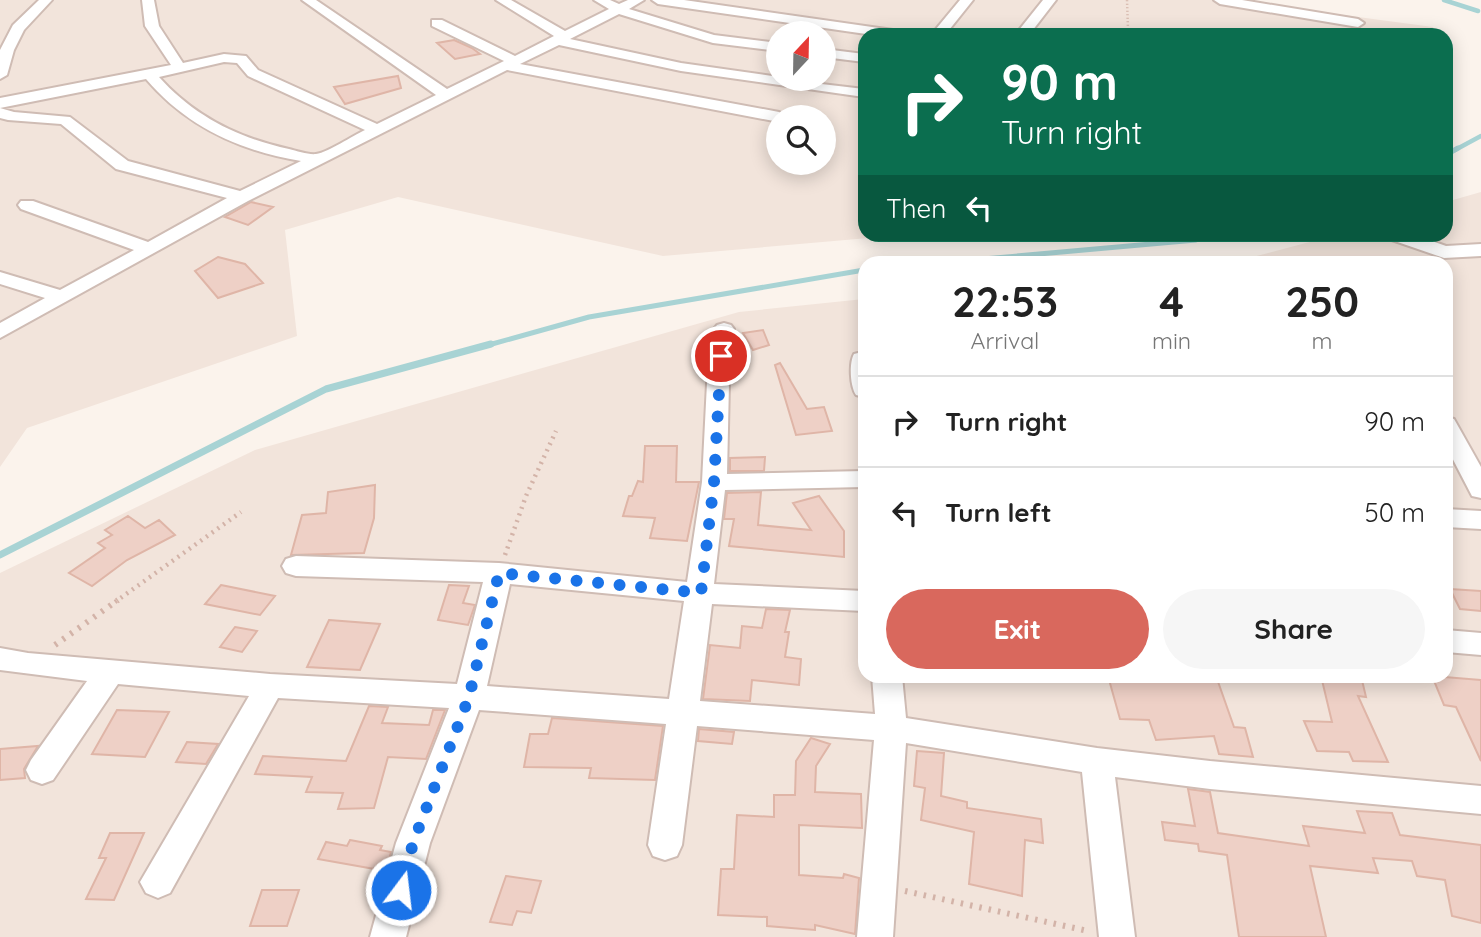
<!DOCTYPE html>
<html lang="en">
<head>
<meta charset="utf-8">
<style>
  :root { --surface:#fff; --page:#f6f6f6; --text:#222; --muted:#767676; --line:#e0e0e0; --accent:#d9685d }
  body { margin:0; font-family:Quicksand,sans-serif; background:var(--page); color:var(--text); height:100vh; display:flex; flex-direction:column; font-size:26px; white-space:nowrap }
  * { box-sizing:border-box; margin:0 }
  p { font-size:23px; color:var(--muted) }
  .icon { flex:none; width:38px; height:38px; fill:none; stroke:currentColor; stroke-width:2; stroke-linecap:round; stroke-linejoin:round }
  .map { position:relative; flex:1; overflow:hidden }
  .details { position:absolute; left:858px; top:256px; width:595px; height:427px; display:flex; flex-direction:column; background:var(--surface); border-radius:21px; box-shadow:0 4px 18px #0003 }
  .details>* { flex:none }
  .top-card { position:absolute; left:858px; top:28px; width:595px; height:214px; border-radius:21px; box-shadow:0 4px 18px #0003; background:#0b6e4f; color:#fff; overflow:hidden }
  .needle { width:46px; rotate:22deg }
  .tools { position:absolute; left:766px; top:21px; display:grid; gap:14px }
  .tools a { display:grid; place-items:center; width:70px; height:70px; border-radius:50%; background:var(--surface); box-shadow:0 4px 18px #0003; font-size:35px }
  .pin { position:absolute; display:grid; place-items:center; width:60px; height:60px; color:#fff; margin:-30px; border:4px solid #fff; border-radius:50%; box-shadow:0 2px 7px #0007 }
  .me { position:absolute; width:77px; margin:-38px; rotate:15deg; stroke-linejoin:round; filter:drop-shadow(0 0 5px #0008) }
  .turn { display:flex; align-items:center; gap:24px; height:147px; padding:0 28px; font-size:32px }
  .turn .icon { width:91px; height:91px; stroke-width:2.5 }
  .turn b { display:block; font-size:49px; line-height:60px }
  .then { display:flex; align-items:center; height:66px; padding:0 28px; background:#0003; gap:14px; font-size:26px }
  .eta { display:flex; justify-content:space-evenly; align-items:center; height:119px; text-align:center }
  .eta b { font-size:42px; font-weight:800; line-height:49px }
  .button { display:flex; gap:14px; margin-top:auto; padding:14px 28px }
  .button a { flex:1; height:80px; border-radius:42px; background:var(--accent); color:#fff; font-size:28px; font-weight:800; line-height:80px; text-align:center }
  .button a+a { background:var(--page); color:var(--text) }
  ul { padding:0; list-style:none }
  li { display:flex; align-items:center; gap:21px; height:91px; padding:0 28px; border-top:2px solid var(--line) }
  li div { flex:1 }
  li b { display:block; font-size:26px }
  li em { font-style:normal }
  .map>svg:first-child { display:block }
</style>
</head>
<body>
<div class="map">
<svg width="1481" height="937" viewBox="0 0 1481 937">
  <rect width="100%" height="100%" fill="#fbf3ec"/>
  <path fill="#f2e4db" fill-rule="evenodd" d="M0,0H1231L1433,27L1436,35H864V234L903,235L663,256L398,197L285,230L297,336L27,428L0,467ZM779,33H824V79H779ZM779,117H824V163H779Z
    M1481,192V937H0V573L255,450L739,312L864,299V676H1446V262H1234L1336,235L1446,234V202Z"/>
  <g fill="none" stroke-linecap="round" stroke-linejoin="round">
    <path stroke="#a8d3d4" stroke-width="4.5" d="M1444,0L1478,11
      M1455,150L1481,136"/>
    <path stroke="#a8d3d4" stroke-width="5" d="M1446,155L1458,148
      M950,262L1196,240L1213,234
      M485,346L589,317L864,270"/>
    <path stroke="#a8d3d4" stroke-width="7" d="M0,555L326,389L491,344"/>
  </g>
  <path fill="#eed0c6" stroke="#dfb5a7" stroke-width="2" d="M454,40L472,48L480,54L455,59L437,43Z
    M398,76L401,88L345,104L334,87Z
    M251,202L273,207L248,225L225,217Z
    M218,257L245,264L263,283L218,298L195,271Z
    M763,330L769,345L753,350L743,333Z
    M780,363L807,409L824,407L832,431L796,435L775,365Z
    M645,446H677L676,482H699L687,541L650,538L655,518L623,516L629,496H632L638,481L643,482Z
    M765,457L764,471H730V458Z
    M375,485L374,518L364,553L291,555L302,515L326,513L328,492Z
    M761,492L758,525L811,530L793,503L819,496L844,531V557L729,546L734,519H724L727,493Z
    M128,516L145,528L159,520L175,535L127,560L92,586L69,573L105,548L98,543L112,535L105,530Z
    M221,585L275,596L260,615L205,604Z
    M449,585L469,586L463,603L475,605L468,625L438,620Z
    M1450,589L1481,591V611L1460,609Z
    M766,609L790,610L785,632H789L785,657L801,659L799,685L752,680L750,701L703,699L710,645L740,648L742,626L762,628Z
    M329,620L380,624L360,670L307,667Z
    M235,627L257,631L242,652L220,647Z
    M1108,676H1216L1234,727L1245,728L1253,757L1219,754L1214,736L1156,740L1149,720L1120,719Z
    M1321,676H1361L1366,697L1358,696L1388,762L1353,761L1349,752L1317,751L1304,721L1332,722Z
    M1432,676L1481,680V761L1456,707L1444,705Z
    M369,706L388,707L382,723L429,725L433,710H445L426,759L388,757L374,808L338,809L343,793L306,792L312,777L255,774L263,756L346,761Z
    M117,710L169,712L145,757L92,754Z
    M552,718L663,726L655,780L589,778L591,768L524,767L530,734H548Z
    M699,729L734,732L732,744L698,741Z
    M811,738L830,744L816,766L815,792L861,794L862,828L799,825V875L843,878L844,874L859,878L855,934L815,925V930L767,926V917L718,915L721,869H734L737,815L774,817V795H795L796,761Z
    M187,742L218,744L206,764L176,762Z
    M38,746L24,769L25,778L0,780V749Z
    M917,751L944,753L941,796L967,802V808L1041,819L1043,843L1025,840L1022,896L969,884L974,832L921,820L925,788L914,786Z
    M1188,789L1210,792L1218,833L1309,846L1303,826L1365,833L1357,811L1392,813L1400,835L1481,845V923L1452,916L1445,880L1417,876L1412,861L1373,858L1378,873L1310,866L1326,937H1239L1227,855L1199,851L1198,844L1165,840L1162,822L1195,826Z
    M110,833H144L114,900L86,899L106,858H99Z
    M350,840L382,846L380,850L391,852L386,871L318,859L326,842L347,846Z
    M506,876L541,881L531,913L517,911L512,925L490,922Z
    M262,890H299L287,926H250Z"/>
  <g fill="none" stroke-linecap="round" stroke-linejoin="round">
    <defs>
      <path id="minor" d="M39,0H52L24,30L14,50L7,75L0,79V50L13,25Z
        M142,0H154L159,26L183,63L224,54L246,56L258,70L377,124L436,95L302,0H316L447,89L504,61L432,26V20H442L515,56L554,36L496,0H511L565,31L609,9L594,0H610L619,4L628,0H644L629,9L714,35L779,43V51L713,43L619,14L570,39L681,63L779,77V79L864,89V97L681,71L559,45L520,64L779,112L787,117H779V122L507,70L248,201L0,338V323L45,298L0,284V272L60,290L134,250L21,209L18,205L21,201H33L148,242L227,198L116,169L61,124L8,120L0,118V108L14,112L70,117L128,161L240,191L301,161C240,151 187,127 146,79L0,108V98L171,65L145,26ZM224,62L237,63L248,76L365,130C352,136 329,152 316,154C309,155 297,151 289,149C238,138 194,116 159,77Z
        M652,0H684L900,31L907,35H873L658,4Z
        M960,0H973L945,35H931Z
        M1043,0H1056L1029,35H1015Z
        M1214,0H1242L1358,19L1364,23L1358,27L1220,4Z
        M824,49L864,54V62L824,57Z
        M1384,234H1412L1446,246L1481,244V256L1444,258L1386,238Z
        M724,323L731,325L734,329L729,383L727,474L864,471V487L725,490L714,584L864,591V611L712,604L700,701L875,714L872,676H902L906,718L1097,748L1210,761L1481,786V814L1210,789L1115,777L1135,937H1099L1082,772L906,743L893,937H857L874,740L697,726L682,845L677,856L665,860L653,856L648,845L666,724L479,710L430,843L406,937H370L396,843L449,708L278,698L170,893L158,898L146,893L140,882L249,696L118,684L53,780L42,784L31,780L26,770L31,760L87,681L0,670V648L28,653L270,674L457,684L483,582L296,576L286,573L282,566L286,559L296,556L499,563L687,582L702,482L707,383L714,329L717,325ZM510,584L684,601L669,699L487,686Z
        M862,352L864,353V397L856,395C850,386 849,363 854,354Z
        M1446,417L1454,419L1481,467V498L1472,496L1446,446Z
        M1446,509L1481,511V529L1446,527Z
        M1446,630L1481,633V655L1446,652Z"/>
    </defs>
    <use href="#minor" stroke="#cfbcb4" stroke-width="4"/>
    <path stroke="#d3b3a8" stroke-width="2.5" stroke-dasharray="1 2.5" stroke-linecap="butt" d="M1124,35L1128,29L1127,0"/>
    <path stroke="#d3b3a8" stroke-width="4.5" stroke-dasharray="2 5" stroke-linecap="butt" d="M505,555L526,496L556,431
      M115,602L241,512"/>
    <path stroke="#d3b3a8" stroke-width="6" stroke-dasharray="2.5 7" stroke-linecap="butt" d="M55,645L118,600
      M905,891L1088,931"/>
    <use href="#minor" fill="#fff" fill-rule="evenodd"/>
  </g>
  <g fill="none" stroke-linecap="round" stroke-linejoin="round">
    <path stroke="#1a73e8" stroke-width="12" stroke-dasharray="0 21.6" d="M401,890L413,843L469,697L499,573L701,593L714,482L721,356"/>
  </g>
</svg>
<div class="tools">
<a><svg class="needle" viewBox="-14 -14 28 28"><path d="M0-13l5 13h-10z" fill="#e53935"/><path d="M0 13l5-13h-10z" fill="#767676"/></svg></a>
<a><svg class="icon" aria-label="search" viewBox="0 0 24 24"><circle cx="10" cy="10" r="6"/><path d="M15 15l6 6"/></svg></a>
</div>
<div class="pin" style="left:721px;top:356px;background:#d93025"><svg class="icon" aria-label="arrive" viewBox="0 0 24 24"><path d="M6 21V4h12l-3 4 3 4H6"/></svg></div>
<svg class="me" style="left:401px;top:890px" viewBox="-20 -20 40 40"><circle r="17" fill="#1a73e8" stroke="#fff" stroke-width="3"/><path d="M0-11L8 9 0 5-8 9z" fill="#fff"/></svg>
<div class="top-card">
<div class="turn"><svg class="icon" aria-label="right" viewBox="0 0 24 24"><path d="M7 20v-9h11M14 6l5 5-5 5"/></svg><div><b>90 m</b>Turn right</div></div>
<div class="then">Then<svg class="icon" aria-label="left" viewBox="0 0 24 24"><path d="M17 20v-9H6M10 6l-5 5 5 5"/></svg></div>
</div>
<section class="details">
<div class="eta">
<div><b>22:53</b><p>Arrival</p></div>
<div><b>4</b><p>min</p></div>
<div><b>250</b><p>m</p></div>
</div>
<ul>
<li><svg class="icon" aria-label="right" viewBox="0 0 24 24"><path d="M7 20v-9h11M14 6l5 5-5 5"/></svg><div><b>Turn right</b></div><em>90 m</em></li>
<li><svg class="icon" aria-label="left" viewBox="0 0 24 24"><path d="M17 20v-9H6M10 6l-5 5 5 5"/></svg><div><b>Turn left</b></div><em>50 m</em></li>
</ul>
<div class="button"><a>Exit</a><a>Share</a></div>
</section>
</div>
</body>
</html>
